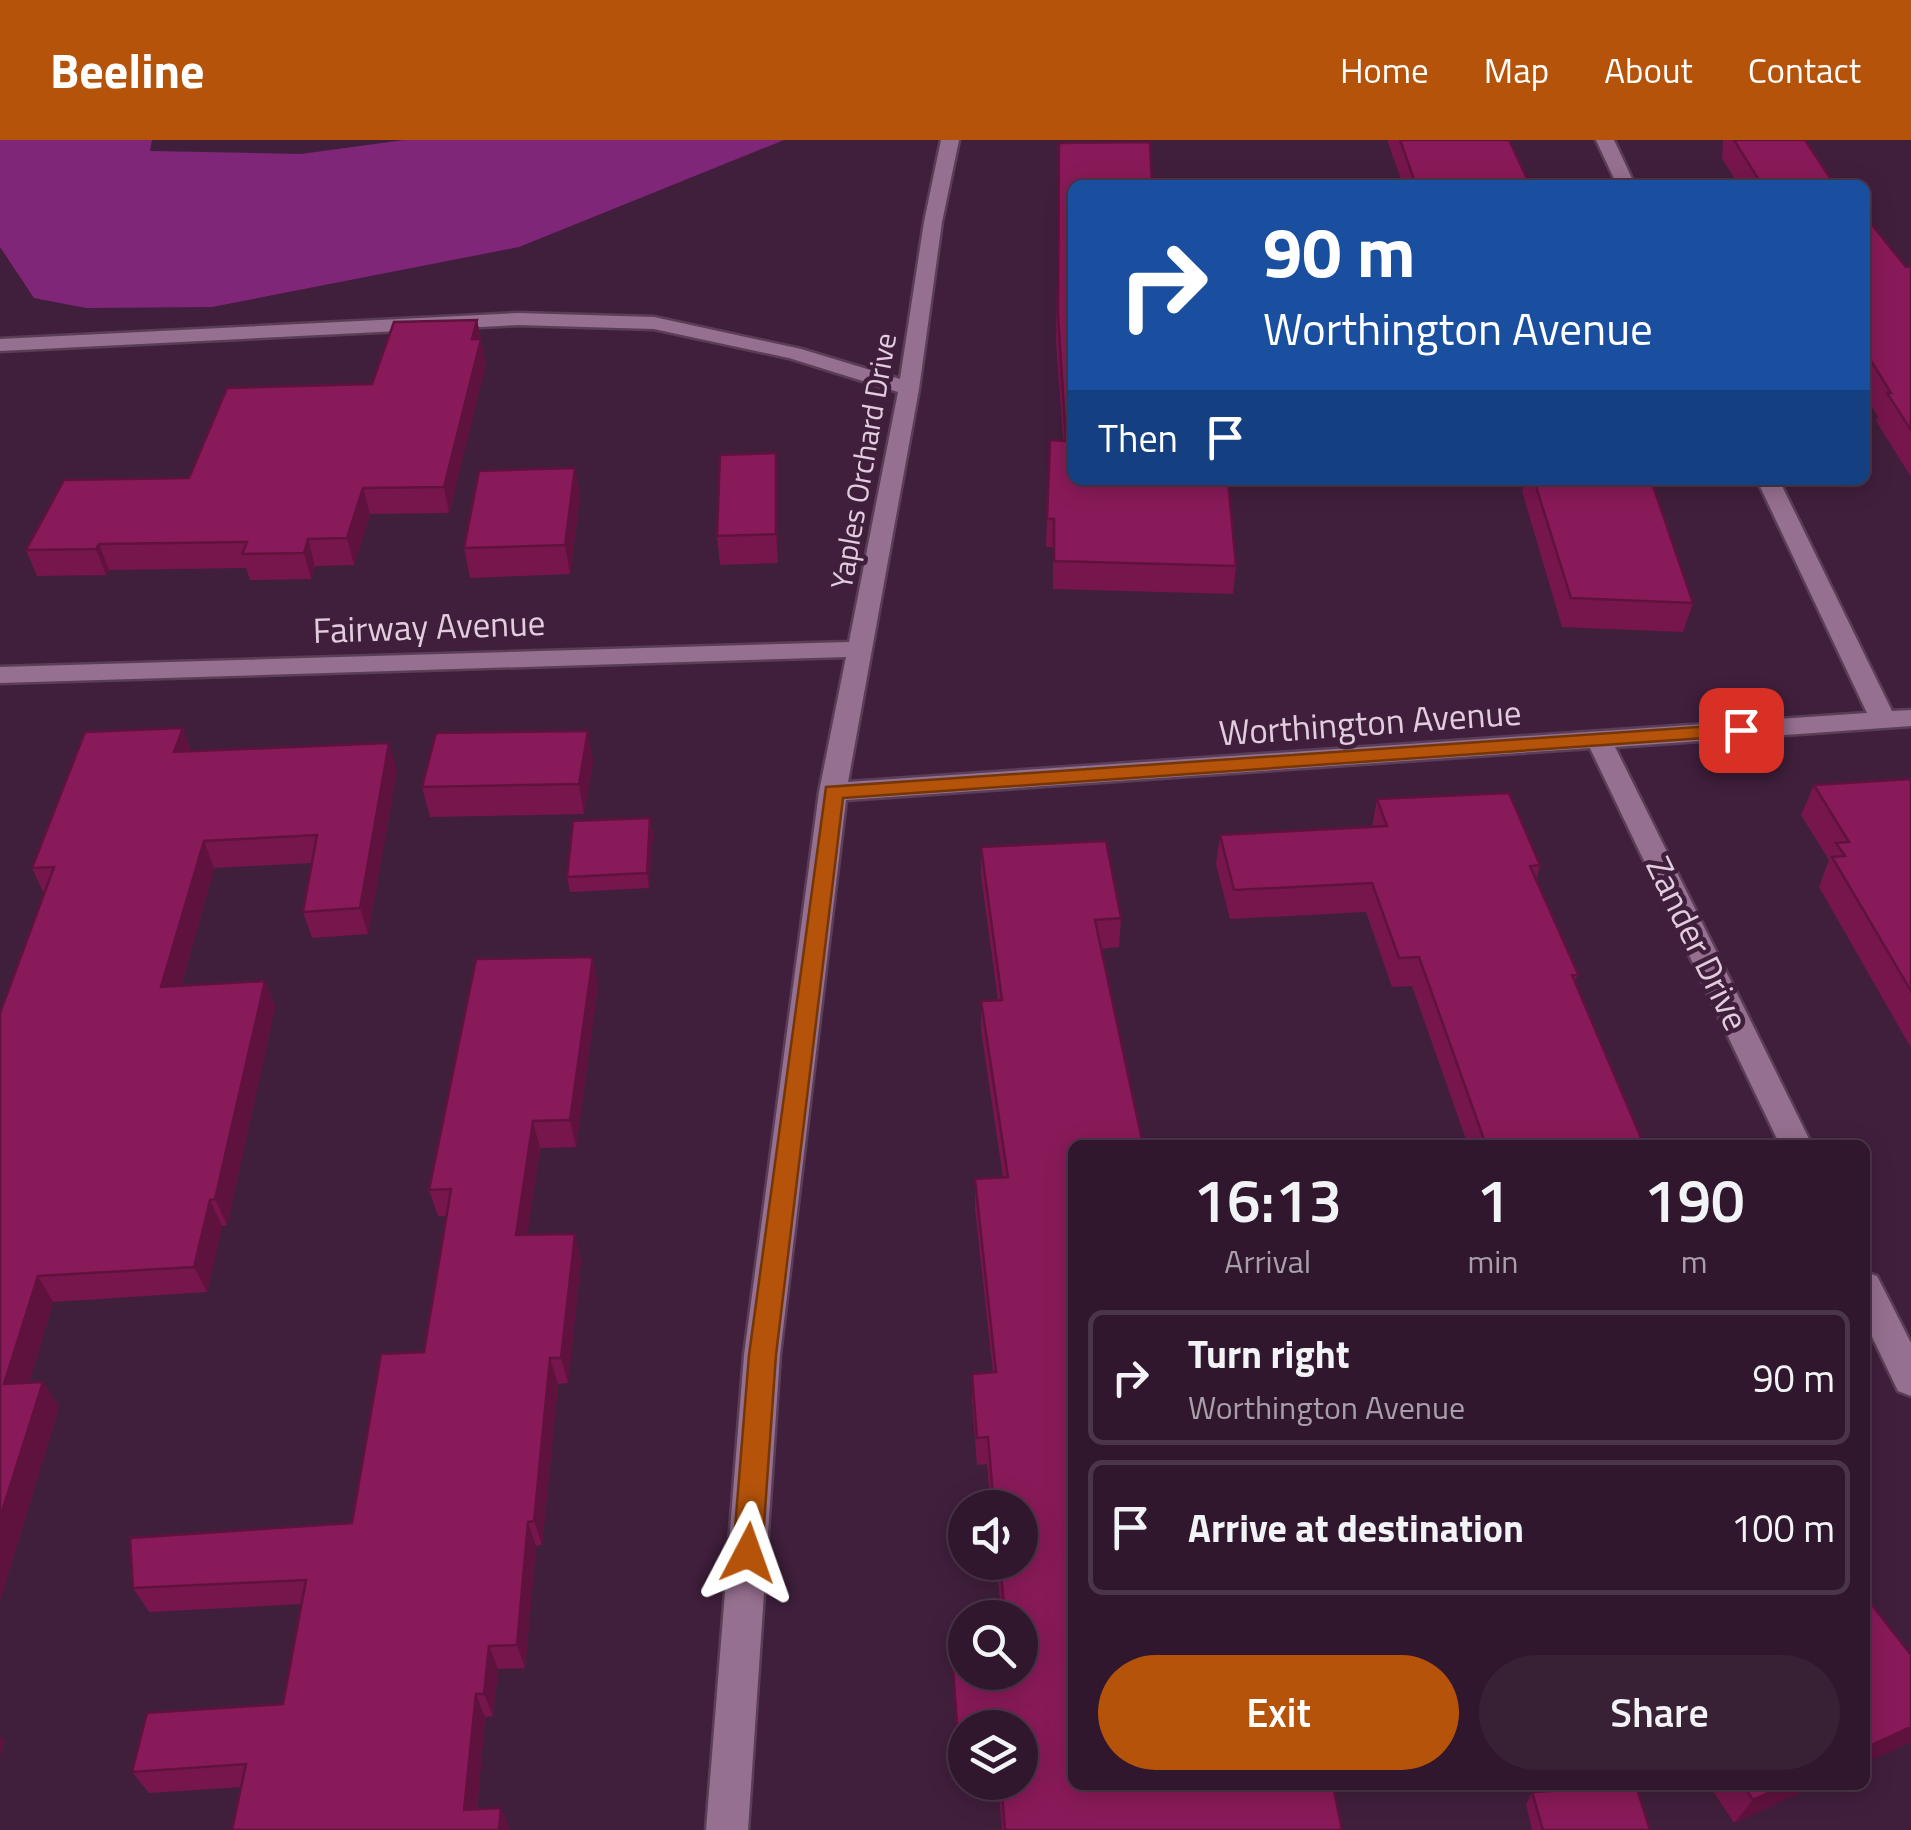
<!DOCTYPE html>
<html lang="en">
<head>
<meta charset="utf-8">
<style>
  :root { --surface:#30172d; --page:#382035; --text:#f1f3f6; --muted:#a89faa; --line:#4b3649; --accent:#b45309 }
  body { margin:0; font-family:"Titillium Web",sans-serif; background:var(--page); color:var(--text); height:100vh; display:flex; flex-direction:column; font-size:38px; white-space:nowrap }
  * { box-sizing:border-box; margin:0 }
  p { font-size:32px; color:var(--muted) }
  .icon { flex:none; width:55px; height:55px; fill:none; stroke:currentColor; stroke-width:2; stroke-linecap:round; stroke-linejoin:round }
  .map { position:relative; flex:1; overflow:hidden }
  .sheet { position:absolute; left:1068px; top:1000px; width:802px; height:650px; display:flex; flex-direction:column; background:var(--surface); border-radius:15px; box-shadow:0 5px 25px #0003,0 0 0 2px var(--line) }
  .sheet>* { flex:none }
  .banner { position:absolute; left:1068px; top:40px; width:802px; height:305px; border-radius:15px; box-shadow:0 5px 25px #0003,0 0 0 2px var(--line); background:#1a4fa0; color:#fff; overflow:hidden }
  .tools { position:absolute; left:948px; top:1350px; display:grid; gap:20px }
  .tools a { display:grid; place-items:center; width:90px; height:90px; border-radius:50%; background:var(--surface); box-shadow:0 5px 25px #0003,0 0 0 2px var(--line); font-size:50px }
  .pin { position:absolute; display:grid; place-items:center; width:85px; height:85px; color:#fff; margin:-42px; border-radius:20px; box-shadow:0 5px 15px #0006 }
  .me { position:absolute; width:110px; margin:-55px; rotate:4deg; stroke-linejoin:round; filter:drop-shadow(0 0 8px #0008) }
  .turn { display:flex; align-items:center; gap:35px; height:210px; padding:0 30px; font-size:45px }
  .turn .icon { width:130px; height:130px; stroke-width:2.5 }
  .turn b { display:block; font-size:70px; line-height:85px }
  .then { display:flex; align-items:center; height:95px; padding:0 30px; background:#0003; gap:20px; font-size:38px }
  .eta { display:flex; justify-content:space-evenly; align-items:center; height:170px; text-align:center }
  .eta b { font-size:60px; font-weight:600; line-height:70px }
  .button { display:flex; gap:20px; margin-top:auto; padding:20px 30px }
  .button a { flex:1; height:115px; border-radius:60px; background:var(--accent); color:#fff; font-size:40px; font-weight:600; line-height:115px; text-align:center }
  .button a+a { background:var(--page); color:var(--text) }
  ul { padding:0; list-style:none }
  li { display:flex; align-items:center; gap:30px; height:135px; margin:0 20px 15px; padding:0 10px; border:5px solid var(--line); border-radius:15px }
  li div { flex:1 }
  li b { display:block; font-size:38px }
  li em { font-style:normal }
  header { display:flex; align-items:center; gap:60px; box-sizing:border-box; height:140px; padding:0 50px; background:var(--accent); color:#fff }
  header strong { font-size:48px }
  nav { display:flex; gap:55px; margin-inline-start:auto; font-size:35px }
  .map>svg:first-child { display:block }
</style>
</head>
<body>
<header>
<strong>Beeline</strong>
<nav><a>Home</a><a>Map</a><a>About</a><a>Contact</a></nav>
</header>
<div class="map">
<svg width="1911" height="1690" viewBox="0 0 1911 1690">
  <rect width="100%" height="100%" fill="#401f3c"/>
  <path fill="#802678" d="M0,0H152L150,11L301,14L404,0H784L519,107L212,167L86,168L34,158L0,107Z"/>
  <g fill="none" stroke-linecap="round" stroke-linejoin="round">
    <defs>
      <path id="minor" d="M941,0H959L942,82L919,249L848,642L1867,573L1757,340H1779L1892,571L1911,570V586L1615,607L1812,1005H1780L1590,608L846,660L780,1215L748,1690H706L744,1215L819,652L846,517L0,543V527L849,502L898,252L789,218L654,189L518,185L0,211V199L518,173L654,177L801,209L900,239L924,82Z
        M1596,0H1614L1635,45H1617Z
        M1865,1132L1877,1136L1911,1203V1256L1898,1251L1865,1182Z"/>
    </defs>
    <use href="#minor" stroke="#5a3e57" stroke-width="5"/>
    <use href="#minor" fill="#967090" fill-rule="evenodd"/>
  </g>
  <path fill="#76164d" d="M1387,0H1509L1530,45H1403Z
    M1723,0H1805L1835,45H1738L1722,18Z
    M1059,3L1072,340H1258V342H1229L1236,426L1233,454L1053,449V407H1046L1050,300L1063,301L1056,201Z
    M1865,80L1906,127L1911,126V337L1876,281L1878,277L1865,255Z
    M477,180L486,224L449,373L370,374L354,425L315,426L311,439L250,440L246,428L109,430L106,435L37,436L26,410L189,338L372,244Z
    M776,313L778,341V423L720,425L717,396Z
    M575,328L580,356L570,434L470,438L464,408Z
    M1525,340H1651L1693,463L1683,492L1562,487L1522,351Z
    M183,588L191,612L397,630L368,794L312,798L303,772L312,723L214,728L181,846L265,841L275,867L227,1085L222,1086L207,1152L53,1162L29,1243L59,1267L0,1460V873L44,754L32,728Z
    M593,621L584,674L430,677L422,647Z
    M1911,639V908L1819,747L1829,720L1801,675L1814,645Z
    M1377,659L1540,725L1536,740L1578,834L1575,841L1644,1005H1468L1412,846L1392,847L1366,772L1230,779L1216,724L1220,695L1372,687Z
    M650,678L653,694L649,748L570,752L567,737Z
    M981,707L1121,778L1119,807L1101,809L1072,1005V1645L1342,1690H1002L998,1642H1020V1588H965V1620L958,1621L952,1515L1020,1532V1478H1002L996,1422H1020V1368H991L987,1324L977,1325L972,1261V1234L993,1233L975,1068V1039L1003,1037L981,890V861L998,860L981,736Z
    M598,844L576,1007L540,1008L527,1095L581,1120L568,1243L558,1244L542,1405L536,1406L525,1528L498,1529L493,1576L485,1577L477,1670L501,1668L510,1690H232L242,1647L149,1653L132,1632L283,1564L302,1464L149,1472L133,1448L352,1383L424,1212L447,1076H438L429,1050Z
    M1709,1645H1818L1734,1683Z
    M1532,1652L1650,1690H1532L1526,1664Z"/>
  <path fill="#60123e" d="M477,180L486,224L449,373L444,347Z
    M776,313L778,341V423L776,394Z
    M575,328L580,356L570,434L565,405Z
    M363,348L370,374L354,425L347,398Z
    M308,399L315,426L311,439L304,413Z
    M99,404L109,430L106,435L96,409Z
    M183,588L192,615L174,612Z
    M588,591L593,621L584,674L579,644Z
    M389,603L397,630L368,794L360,768Z
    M650,678L653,694L649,748L647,733Z
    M204,701L214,728L173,873L161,847Z
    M593,817L598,844L576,1007L570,980Z
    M265,841L275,867L227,1085L215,1059Z
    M533,981L540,1008L523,1122L516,1095Z
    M210,1060L222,1086L207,1152L194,1127Z
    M575,1094L581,1120L568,1243L561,1218Z
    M38,1136L53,1162L21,1269L4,1244Z
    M550,1218L558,1244L542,1405L534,1381Z
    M43,1242L59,1267L0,1460V1378Z
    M528,1382L536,1406L525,1528L517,1505Z
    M489,1506L498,1529L493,1576L484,1554Z
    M476,1554L485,1577L475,1690L464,1670Z
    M1911,1587V1602L1865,1623V1608Z
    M0,1597L5,1602L0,1617Z
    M1786,1645H1818L1734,1683L1753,1660Z
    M501,1668L510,1690H499Z"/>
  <path fill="#891a59" stroke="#60123e" stroke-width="2.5" d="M1400,0H1509L1530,45H1416Z
    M1734,0H1805L1835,45H1762Z
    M1150,2L1152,45H1072V340H1228L1236,426L1054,421V379H1047L1050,300L1066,301L1058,175L1059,3Z
    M1865,80H1868L1906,127L1911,126V290L1887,253H1891L1865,211Z
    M477,180L472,199H481L444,347L363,348L347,398L308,399L304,413L242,414L247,402L99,404L96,409L26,410L64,340L189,338L227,248L372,244L394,182Z
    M776,313V394L717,396L720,315Z
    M575,328L565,405L464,408L479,331Z
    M1534,340H1651L1693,463L1571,458Z
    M183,588L174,612L389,603L360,768L303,772L317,695L204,701L161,847L265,841L215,1059L210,1060L194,1127L38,1136L4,1244L43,1242L0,1378V873L54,727L32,728L85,592Z
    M588,591L579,644L422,647L436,593Z
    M1911,639V851L1832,717L1845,716L1836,703L1849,702L1814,645Z
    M1509,653L1540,725L1530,726L1578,834L1572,835L1644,1005H1486L1419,817L1399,818L1372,743L1234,750L1220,695L1387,686L1377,659Z
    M650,678L647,733L567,737L573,681Z
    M1106,701L1121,778L1095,780L1143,1005H1072V1645H1333L1342,1690H1005L1001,1642H1020V1588H965V1597H958L952,1515L965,1514V1532H1020V1478H1005L1000,1422H1020V1368H994L988,1297L977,1298L972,1234L996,1232L975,1039L1008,1037L981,861L1002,860L981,707Z
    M593,817L570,980L533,981L516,1095L575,1094L561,1218H550L534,1381L528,1382L517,1505L489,1506L484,1554H476L464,1670L501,1668L499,1690H232L246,1624L132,1632L147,1573L283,1564L306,1440L133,1448L130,1398L352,1383L381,1214L424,1212L451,1049L429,1050L476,819Z
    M1865,1456L1911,1515V1587L1865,1608Z
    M1743,1645H1786L1753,1660Z
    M1636,1646L1650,1690H1543L1532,1652Z"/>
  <path fill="#b45309" stroke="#753606" stroke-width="2.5" d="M1741,584L1751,590L1748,595L843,658L776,1215L762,1413L758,1423L748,1427L737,1423L733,1413L749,1215L826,647Z"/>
  <g text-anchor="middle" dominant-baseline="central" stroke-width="9" stroke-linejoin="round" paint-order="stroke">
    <g font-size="30" fill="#e2cdde" stroke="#401f3c">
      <text transform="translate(863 321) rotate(-80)">Yaples Orchard Drive</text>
    </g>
    <g font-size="35" fill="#e2cdde" stroke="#401f3c">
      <text transform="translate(429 486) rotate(-2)">Fairway Avenue</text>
      <text transform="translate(1370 582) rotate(-4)">Worthington Avenue</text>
      <text transform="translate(1698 803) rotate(64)">Zander Drive</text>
    </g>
  </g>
</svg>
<div class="tools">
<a><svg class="icon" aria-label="sound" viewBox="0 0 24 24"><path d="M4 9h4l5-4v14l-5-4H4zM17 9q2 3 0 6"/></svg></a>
<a><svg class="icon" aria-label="search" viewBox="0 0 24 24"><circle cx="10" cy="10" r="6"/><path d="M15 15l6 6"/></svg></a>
<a><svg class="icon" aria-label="layers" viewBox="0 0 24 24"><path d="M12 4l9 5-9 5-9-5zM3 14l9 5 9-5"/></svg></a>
</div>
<div class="pin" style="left:1741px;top:590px;background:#d93025"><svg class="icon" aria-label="arrive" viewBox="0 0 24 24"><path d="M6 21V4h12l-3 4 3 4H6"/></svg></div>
<svg class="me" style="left:748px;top:1413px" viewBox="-20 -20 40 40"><path d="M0-17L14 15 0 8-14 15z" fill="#b45309" stroke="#fff" stroke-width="4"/></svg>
<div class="banner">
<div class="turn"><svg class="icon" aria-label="right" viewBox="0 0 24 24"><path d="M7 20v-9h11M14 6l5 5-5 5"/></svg><div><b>90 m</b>Worthington Avenue</div></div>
<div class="then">Then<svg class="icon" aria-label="arrive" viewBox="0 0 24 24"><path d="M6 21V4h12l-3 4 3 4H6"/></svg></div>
</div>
<section class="sheet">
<div class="eta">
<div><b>16:13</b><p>Arrival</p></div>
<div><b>1</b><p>min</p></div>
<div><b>190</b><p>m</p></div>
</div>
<ul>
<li><svg class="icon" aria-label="right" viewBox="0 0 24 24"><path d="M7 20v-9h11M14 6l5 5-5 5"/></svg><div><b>Turn right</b><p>Worthington Avenue</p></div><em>90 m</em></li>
<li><svg class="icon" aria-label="arrive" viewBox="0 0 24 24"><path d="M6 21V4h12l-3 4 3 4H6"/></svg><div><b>Arrive at destination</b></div><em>100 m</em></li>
</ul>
<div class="button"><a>Exit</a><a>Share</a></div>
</section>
</div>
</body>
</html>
